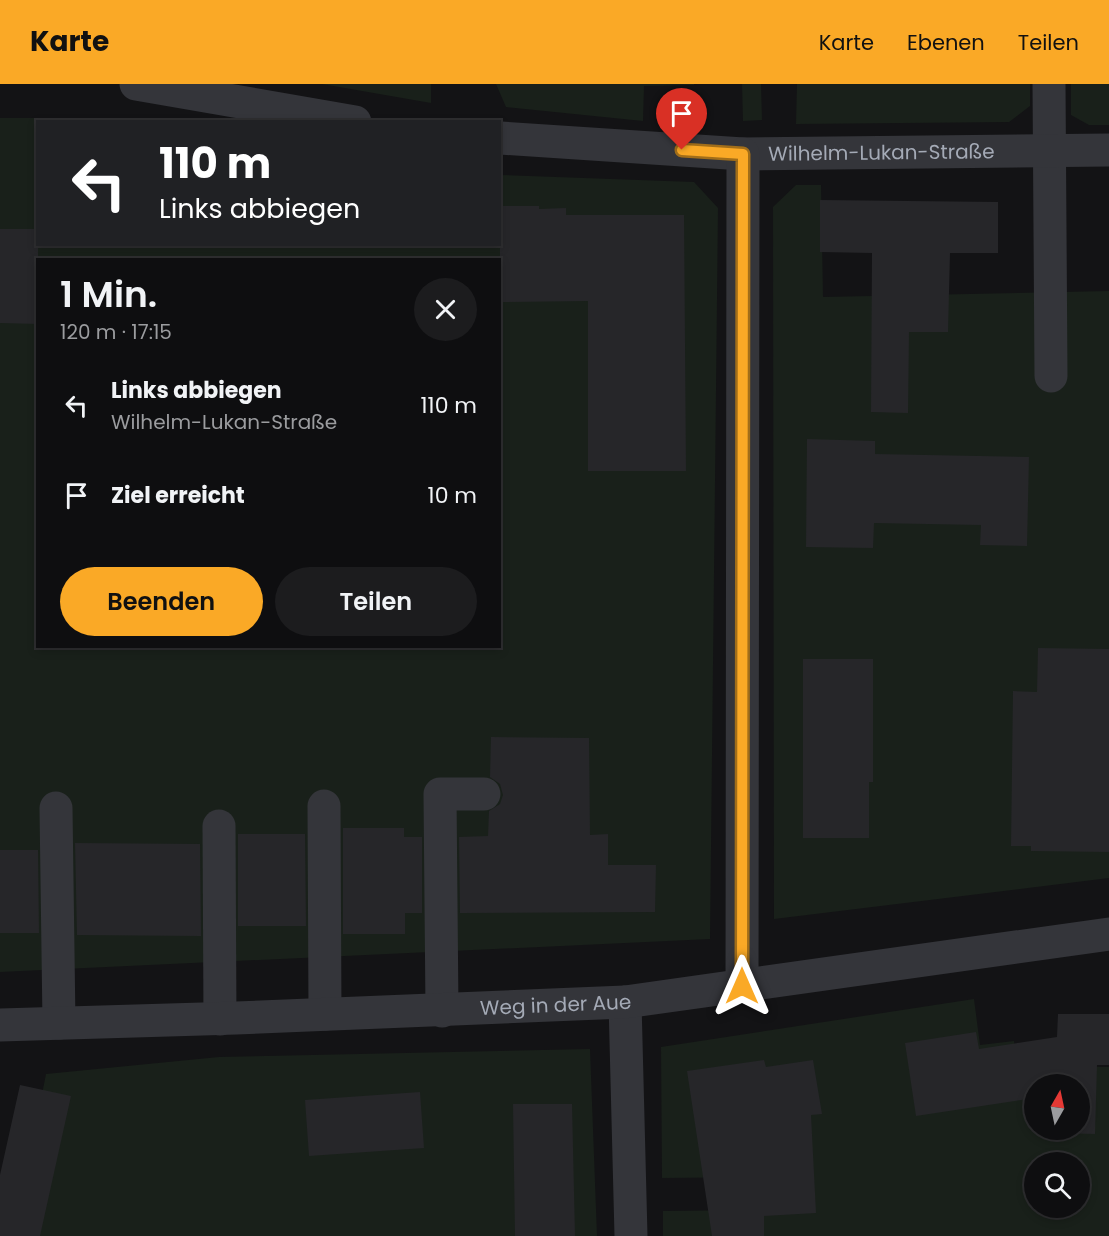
<!DOCTYPE html>
<html lang="de">
<head>
<meta charset="utf-8">
<style>
  :root { --surface:#0e0e10; --page:#1c1c1e; --text:#f1f3f6; --muted:#9b9c9f; --line:#2e2e30; --accent:#faa926 }
  body { margin:0; font-family:Poppins,sans-serif; background:var(--page); color:var(--text); height:100vh; display:flex; flex-direction:column; font-size:22px; white-space:nowrap }
  * { box-sizing:border-box; margin:0 }
  p { font-size:20px; color:var(--muted) }
  .icon { flex:none; width:33px; height:33px; fill:none; stroke:currentColor; stroke-width:2; stroke-linecap:round; stroke-linejoin:round }
  .map { position:relative; flex:1; overflow:hidden }
  .details { position:absolute; left:36px; top:174px; width:465px; height:390px; display:flex; flex-direction:column; background:var(--surface); border-radius:0px; box-shadow:0 3px 9px #0003,0 0 0 2px var(--line) }
  .details>* { flex:none }
  .banner { position:absolute; left:36px; top:36px; width:465px; height:126px; border-radius:0px; box-shadow:0 3px 9px #0003,0 0 0 2px var(--line); background:#202124; color:#fff; overflow:hidden }
  .needle { width:39px; rotate:9deg }
  .buttons { position:absolute; left:1024px; top:990px; display:grid; gap:12px }
  .buttons a { display:grid; place-items:center; width:66px; height:66px; border-radius:50%; background:var(--surface); box-shadow:0 3px 9px #0003,0 0 0 2px var(--line); font-size:30px }
  .pin { position:absolute; display:grid; place-items:center; width:51px; height:51px; color:#fff; margin:-62px -26px; border-radius:50% 50% 50% 0; rotate:-45deg; box-shadow:0 0 6px #0007 }
  .pin .icon { rotate:45deg }
  .me { position:absolute; width:66px; margin:-33px; rotate:0deg; stroke-linejoin:round; filter:drop-shadow(0 0 4px #0008) }
  .turn { display:flex; align-items:center; gap:21px; height:126px; padding:0 24px; font-size:27px }
  .turn .icon { width:78px; height:78px; stroke-width:2.5 }
  .turn b { display:block; font-size:42px; line-height:51px }
  .round { display:grid; place-items:center; flex:none; width:63px; height:63px; border-radius:32px; background:var(--page) }
  .headline { display:flex; align-items:center; justify-content:space-between; height:102px; padding:0 24px }
  h1 { font-size:36px; font-weight:600; line-height:45px }
  .cta { display:flex; gap:12px; margin-top:auto; padding:12px 24px }
  .cta a { flex:1; height:69px; border-radius:36px; background:var(--accent); color:#111; font-size:24px; font-weight:600; line-height:69px; text-align:center }
  .cta a+a { background:var(--page); color:var(--text) }
  ul { padding:0; list-style:none }
  li { display:flex; align-items:center; gap:18px; height:90px; padding:0 24px }
  li div { flex:1 }
  li b { display:block; font-size:22px }
  li em { font-style:normal }
  header { display:flex; align-items:center; gap:36px; box-sizing:border-box; height:84px; padding:0 30px; background:var(--accent); color:#111 }
  header strong { font-size:28px }
  nav { display:flex; gap:33px; margin-inline-start:auto; font-size:21px }
  .map>svg:first-child { display:block }
</style>
</head>
<body>
<header>
<strong>Karte</strong>
<nav><a>Karte</a><a>Ebenen</a><a>Teilen</a></nav>
</header>
<div class="map">
<svg width="1109" height="1152" viewBox="0 0 1109 1152">
  <rect width="100%" height="100%" fill="#131315"/>
  <path fill="#19201a" fill-rule="evenodd" d="M322,0H431V19Z
    M496,0H694V1L644,2L643,37L506,23Z
    M742,0H761L762,36L743,37Z
    M797,0H1030V22L1009,38L796,40Z
    M1071,0H1109V41H1089L1071,31Z
    M0,34H93L113,37L38,38V160H500V91L694,98L718,124L710,855L0,888ZM38,176H500V562H38Z
    M796,101H821L823,213L1109,207V794L774,835L773,123Z
    M974,915L980,961L1014,957L1017,977L1053,982L1109,983V1152H663V1127L773,1126L771,1093L662,1094L661,963ZM1035,1000H1080V1046H1035ZM1035,1078H1080V1124H1035Z
    M590,965L597,1152H14L46,990L219,973Z"/>
  <path fill="#262629" d="M820,116L998,118V169H950L948,248H909L908,329L871,328L872,169L820,168Z
    M500,122H539V125L566,124V131H684L686,387H588V217L500,218Z
    M0,145H38V240L0,239Z
    M807,355L875,357V370L1029,373L1027,462L980,461L981,441L874,439L873,464L806,463Z
    M1038,564L1109,565V768L1031,767V762H1011L1013,607L1037,608Z
    M803,575H873V698H869V754H803Z
    M491,653L589,654L590,751L608,750V781H656L655,828L460,829L459,753L488,752L489,727L500,720L503,711L500,700L490,693Z
    M343,744H404V753H422V829H405V850H343Z
    M238,750H305L306,842H238Z
    M75,759L200,760L201,852L77,851Z
    M0,766H38L39,849H0Z
    M1058,930H1109V981H1097L1095,1050L1055,1049V1046H1080V1000H1035V1014L916,1032L905,959L976,948L979,965L1057,953Z
    M764,976L766,983L813,976L822,1030L811,1031L816,1129L764,1132V1152H712L687,987Z
    M20,1001L71,1012L40,1152H0V1091Z
    M420,1008L424,1064L309,1072L305,1016Z
    M513,1020H572L575,1152H515Z"/>
  <g fill="none" stroke-linecap="round" stroke-linejoin="round">
    <g stroke="#34353a" stroke-width="33">
      <path d="M136,0L355,38"/>
      <path d="M1049,0L1051,292"/>
      <path id="s1" d="M500,54L743,70L1109,66"/>
      <path d="M324,722L325,930"/>
      <path d="M56,724L59,939"/>
      <path d="M219,742L220,935"/>
      <path d="M742,902L743,70"/>
      <path d="M625,918L631,1152"/>
      <path d="M442,927L440,710H484"/>
      <path id="s2" d="M0,941L236,934L625,918L1109,850"/>
    </g>
  </g>
  <g fill="none" stroke-linecap="round" stroke-linejoin="round">
    <defs>
      <path id="route" d="M682,66L743,70L742,902"/>
    </defs>
    <use href="#route" stroke="#a26e19" stroke-width="15"/>
    <use href="#route" stroke="#faa926" stroke-width="10"/>
  </g>
  <g text-anchor="middle" dominant-baseline="central" stroke-width="6" stroke-linejoin="round" paint-order="stroke">
    <g font-size="20" fill="#a4aab6" stroke="#0e0e10">
      <text stroke="none"><textPath href="#s1" startOffset="382">Wilhelm-Lukan-Straße</textPath></text>
      <text stroke="none"><textPath href="#s2" startOffset="556">Weg in der Aue</textPath></text>
    </g>
  </g>
</svg>
<div class="buttons">
<a><svg class="needle" viewBox="-14 -14 28 28"><path d="M0-13l5 13h-10z" fill="#e53935"/><path d="M0 13l5-13h-10z" fill="#9b9c9f"/></svg></a>
<a><svg class="icon" aria-label="search" viewBox="0 0 24 24"><circle cx="10" cy="10" r="6"/><path d="M15 15l6 6"/></svg></a>
</div>
<div class="pin" style="left:682px;top:66px;background:#d93025"><svg class="icon" aria-label="arrive" viewBox="0 0 24 24"><path d="M6 21V4h12l-3 4 3 4H6"/></svg></div>
<svg class="me" style="left:742px;top:902px" viewBox="-20 -20 40 40"><path d="M0-17L14 15 0 8-14 15z" fill="#faa926" stroke="#fff" stroke-width="4"/></svg>
<div class="banner">
<div class="turn"><svg class="icon" aria-label="left" viewBox="0 0 24 24"><path d="M17 20v-9H6M10 6l-5 5 5 5"/></svg><div><b>110 m</b>Links abbiegen</div></div>
</div>
<section class="details">
<div class="headline"><div><h1>1 Min.</h1><p>120 m · 17:15</p></div><a class="round"><svg class="icon" aria-label="close" viewBox="0 0 24 24"><path d="M6 6l12 12M18 6L6 18"/></svg></a></div>
<ul>
<li><svg class="icon" aria-label="left" viewBox="0 0 24 24"><path d="M17 20v-9H6M10 6l-5 5 5 5"/></svg><div><b>Links abbiegen</b><p>Wilhelm-Lukan-Straße</p></div><em>110 m</em></li>
<li><svg class="icon" aria-label="arrive" viewBox="0 0 24 24"><path d="M6 21V4h12l-3 4 3 4H6"/></svg><div><b>Ziel erreicht</b></div><em>10 m</em></li>
</ul>
<div class="cta"><a>Beenden</a><a>Teilen</a></div>
</section>
</div>
</body>
</html>
